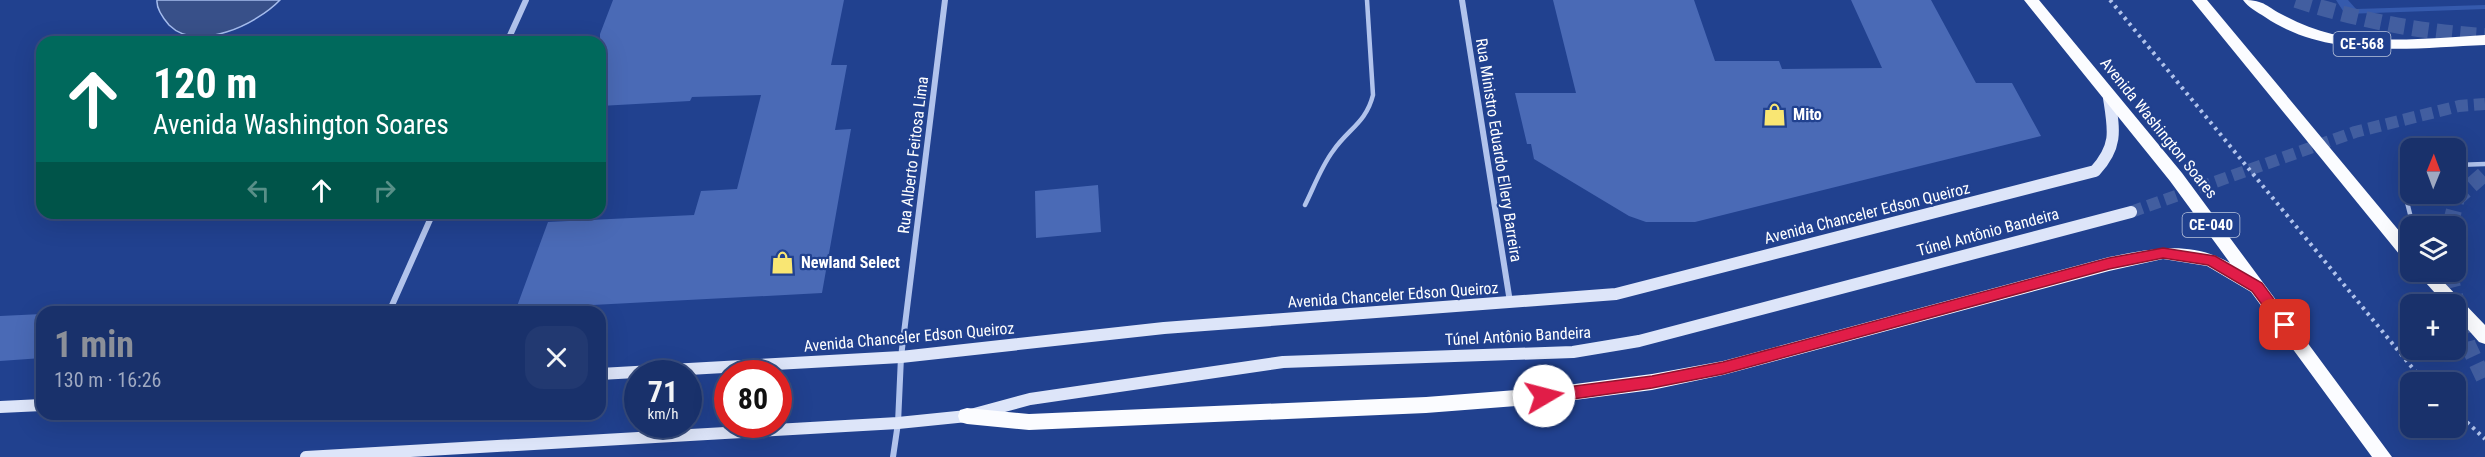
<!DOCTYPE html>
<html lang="pt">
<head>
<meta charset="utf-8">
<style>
  :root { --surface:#19316b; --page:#223971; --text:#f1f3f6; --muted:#9fa9c1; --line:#374c7e; --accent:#8c9099 }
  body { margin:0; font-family:"Roboto Condensed",sans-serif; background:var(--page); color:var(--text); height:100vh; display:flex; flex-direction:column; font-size:22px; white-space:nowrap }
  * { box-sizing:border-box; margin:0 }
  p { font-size:20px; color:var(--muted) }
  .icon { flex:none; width:33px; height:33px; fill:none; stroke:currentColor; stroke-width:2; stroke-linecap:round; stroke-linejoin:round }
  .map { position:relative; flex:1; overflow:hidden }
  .sheet { position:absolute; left:36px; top:306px; width:570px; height:114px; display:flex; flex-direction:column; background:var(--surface); border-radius:18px; box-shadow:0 6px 24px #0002,0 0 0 2px var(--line) }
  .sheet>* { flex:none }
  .hud { position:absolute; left:36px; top:36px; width:570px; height:183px; border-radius:18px; box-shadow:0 6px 24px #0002,0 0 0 2px var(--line); background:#00695c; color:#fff; overflow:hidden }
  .needle { width:39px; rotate:1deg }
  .controls { position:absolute; left:2400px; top:138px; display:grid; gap:12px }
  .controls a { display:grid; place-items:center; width:66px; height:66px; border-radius:12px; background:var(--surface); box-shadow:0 6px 24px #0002,0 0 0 2px var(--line); font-size:30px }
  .speed { position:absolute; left:624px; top:360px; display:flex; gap:12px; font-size:30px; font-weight:700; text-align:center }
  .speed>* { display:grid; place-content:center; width:78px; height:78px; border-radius:50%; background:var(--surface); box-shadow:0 6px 24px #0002,0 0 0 2px var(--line); line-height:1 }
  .speed small { font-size:15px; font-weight:400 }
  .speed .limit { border:9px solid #d22; background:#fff; color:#111 }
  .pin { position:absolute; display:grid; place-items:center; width:51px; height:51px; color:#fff; margin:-26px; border-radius:12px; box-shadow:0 3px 9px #0006 }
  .me { position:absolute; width:66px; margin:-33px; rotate:82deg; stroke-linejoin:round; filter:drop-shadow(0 0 4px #0008) }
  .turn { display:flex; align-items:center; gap:21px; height:126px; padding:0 18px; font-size:27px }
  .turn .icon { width:78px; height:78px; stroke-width:2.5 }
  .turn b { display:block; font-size:42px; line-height:51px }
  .lanes { display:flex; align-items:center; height:57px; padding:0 18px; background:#0003; justify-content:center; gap:30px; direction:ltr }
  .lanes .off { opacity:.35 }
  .round { display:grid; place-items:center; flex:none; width:63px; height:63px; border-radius:18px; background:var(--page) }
  .overview { display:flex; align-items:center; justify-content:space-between; height:102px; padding:0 18px }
  h1 { font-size:36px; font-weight:700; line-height:45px; color:var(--accent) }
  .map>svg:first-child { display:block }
</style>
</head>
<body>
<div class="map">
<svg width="2485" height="457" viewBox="0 0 2485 457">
  <rect width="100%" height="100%" fill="#21418f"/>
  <path fill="#355aad" d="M2336,0H2348L2356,9L2485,5V9L2345,14Z"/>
  <path fill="#385089" stroke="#a5bced" stroke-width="1.5" d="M157,0H280C257,24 197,53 169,25C163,18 156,9 157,0Z"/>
  <path fill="#4a6ab6" d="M613,0H844L831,65H847L835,130L851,129L822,293L516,309L548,222L694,215L701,191L737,189L761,95L692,97L690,101L600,106V34Z
    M1553,0H1694L1715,61H1779L1782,69L1882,68L1851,0H1931L1976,83H2012L2041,136L1695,222H1646L1629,216L1534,159L1531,144H1527L1515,93H1576Z
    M1098,185L1101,232L1036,238L1035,191Z
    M42,314V358L0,361V316Z"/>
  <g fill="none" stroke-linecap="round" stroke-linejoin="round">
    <path stroke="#425ea0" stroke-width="12" stroke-dasharray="12 6" stroke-linecap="butt" d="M2131,212L2355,132L2459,106L2485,104"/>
    <path stroke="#425ea0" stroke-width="16" stroke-dasharray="16 8" stroke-linecap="butt" d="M2296,0C2358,20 2420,32 2485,36
      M2450,226L2457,198L2485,173
      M2449,272L2468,345L2485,381"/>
    <path stroke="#b1c3ec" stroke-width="4" stroke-dasharray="3 4.5" stroke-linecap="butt" d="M2110,0L2424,382
      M2456,412L2485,439"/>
    <path stroke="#b1c3ec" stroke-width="4.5" d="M2456,165L2485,164
      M2410,181L2406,198L2413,226
      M1305,205C1314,187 1321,167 1333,151C1348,129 1366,123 1373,95L1367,0"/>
    <path stroke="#b1c3ec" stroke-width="6" d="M1462,0L1510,302
      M507,42L526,0
      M389,312L433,213
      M893,457L898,423L901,357L945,0"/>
    <path stroke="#dde5f9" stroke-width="12" d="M600,374L901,357L1164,328L1616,294L2095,171C2118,146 2114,130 2109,98
      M0,407L42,405
      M306,457L898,423L967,416L1030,399L1283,362L1573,352L1639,341L2131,212"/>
    <path fill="#fbfcff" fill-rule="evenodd" d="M2024,0H2039L2182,173L2392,457H2372L2251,292L2207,266L2163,259L2109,271L1723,375L1652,390L1544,404L1426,413L1029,430L967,424L960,422L958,416L960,410L967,408L1029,414L1426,397L1544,388L1652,374L1723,361L2109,257C2152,249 2190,240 2230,263L2170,181Z
      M2192,0H2207L2410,244V261L2404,260Z
      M2243,0C2266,0 2266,7 2285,16C2300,24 2316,30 2332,34C2382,44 2435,38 2485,35V45C2413,48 2328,60 2265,17C2257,12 2248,7 2243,0Z
      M2416,272H2434L2485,325V344L2479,342L2456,316V304H2445Z"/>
  </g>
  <path fill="#e11d48" stroke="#92132f" stroke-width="1.5" d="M2163,248L2215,256L2262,283L2290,321L2292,325L2290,329H2280L2252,291L2208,265L2163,258L2109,269L1723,374L1652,388L1544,403L1539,401L1536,396L1539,392L1544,390L1652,376L1723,362L2109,258Z"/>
  <defs>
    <symbol id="shop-bare" viewBox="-9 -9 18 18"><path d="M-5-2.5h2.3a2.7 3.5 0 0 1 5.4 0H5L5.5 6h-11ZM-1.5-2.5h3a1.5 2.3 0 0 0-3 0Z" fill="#f9e673" stroke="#21418f" stroke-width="2.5" paint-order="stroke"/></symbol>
  </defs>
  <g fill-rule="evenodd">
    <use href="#shop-bare" x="1758" y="98" width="33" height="33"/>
    <use href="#shop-bare" x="766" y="246" width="33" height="33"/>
  </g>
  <g text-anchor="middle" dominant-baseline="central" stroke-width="4.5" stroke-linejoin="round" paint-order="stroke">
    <g fill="#21418f" stroke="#bcc6dd" stroke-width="1.5">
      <rect x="2333.5" y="32" width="57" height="24" rx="4.5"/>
      <rect x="2182.5" y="213" width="57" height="24" rx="4.5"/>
    </g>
    <g font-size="15" font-weight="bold" fill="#fff">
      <text x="2362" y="44">CE-568</text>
      <text x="2211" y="225">CE-040</text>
    </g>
    <g font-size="16" font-weight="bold" fill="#fff" stroke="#21418f" text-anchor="start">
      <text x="1793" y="114">Mito</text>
      <text x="801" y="262">Newland Select</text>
    </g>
    <g font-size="16" fill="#fff" stroke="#21418f">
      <text transform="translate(2159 128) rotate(51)">Avenida Washington Soares</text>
      <text transform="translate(1499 150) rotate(81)">Rua Ministro Eduardo Ellery Barreira</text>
      <text transform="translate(913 155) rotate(-83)">Rua Alberto Feitosa Lima</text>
      <text transform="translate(1867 213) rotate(-14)">Avenida Chanceler Edson Queiroz</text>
      <text transform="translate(1988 232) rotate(-15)">Túnel Antônio Bandeira</text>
      <text transform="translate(1393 295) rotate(-4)">Avenida Chanceler Edson Queiroz</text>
      <text transform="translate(1518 336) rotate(-3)">Túnel Antônio Bandeira</text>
      <text transform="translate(909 337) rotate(-5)">Avenida Chanceler Edson Queiroz</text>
    </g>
  </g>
</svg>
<div class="controls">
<a><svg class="needle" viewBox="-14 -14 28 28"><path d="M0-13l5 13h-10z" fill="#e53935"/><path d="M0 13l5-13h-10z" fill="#9fa9c1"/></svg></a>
<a><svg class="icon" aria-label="layers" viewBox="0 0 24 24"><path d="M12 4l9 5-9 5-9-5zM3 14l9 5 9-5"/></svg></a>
<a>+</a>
<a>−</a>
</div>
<div class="speed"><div>71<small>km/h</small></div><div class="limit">80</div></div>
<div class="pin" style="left:2285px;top:325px;background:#d93025"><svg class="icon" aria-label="arrive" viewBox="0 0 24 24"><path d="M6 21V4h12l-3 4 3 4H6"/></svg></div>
<svg class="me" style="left:1544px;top:396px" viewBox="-20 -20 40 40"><circle r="19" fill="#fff"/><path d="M0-13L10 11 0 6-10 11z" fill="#e11d48"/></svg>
<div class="hud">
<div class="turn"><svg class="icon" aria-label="ahead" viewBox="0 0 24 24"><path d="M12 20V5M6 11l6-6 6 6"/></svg><div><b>120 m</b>Avenida Washington Soares</div></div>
<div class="lanes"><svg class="icon off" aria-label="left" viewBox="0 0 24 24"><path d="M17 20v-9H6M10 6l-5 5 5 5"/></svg><svg class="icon" aria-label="ahead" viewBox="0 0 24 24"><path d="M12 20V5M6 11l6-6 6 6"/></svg><svg class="icon off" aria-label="right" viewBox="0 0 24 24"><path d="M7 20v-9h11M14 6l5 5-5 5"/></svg></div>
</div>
<section class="sheet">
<div class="overview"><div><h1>1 min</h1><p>130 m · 16:26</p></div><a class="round"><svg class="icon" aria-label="close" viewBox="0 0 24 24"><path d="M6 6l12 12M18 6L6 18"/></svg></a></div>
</section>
</div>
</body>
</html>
